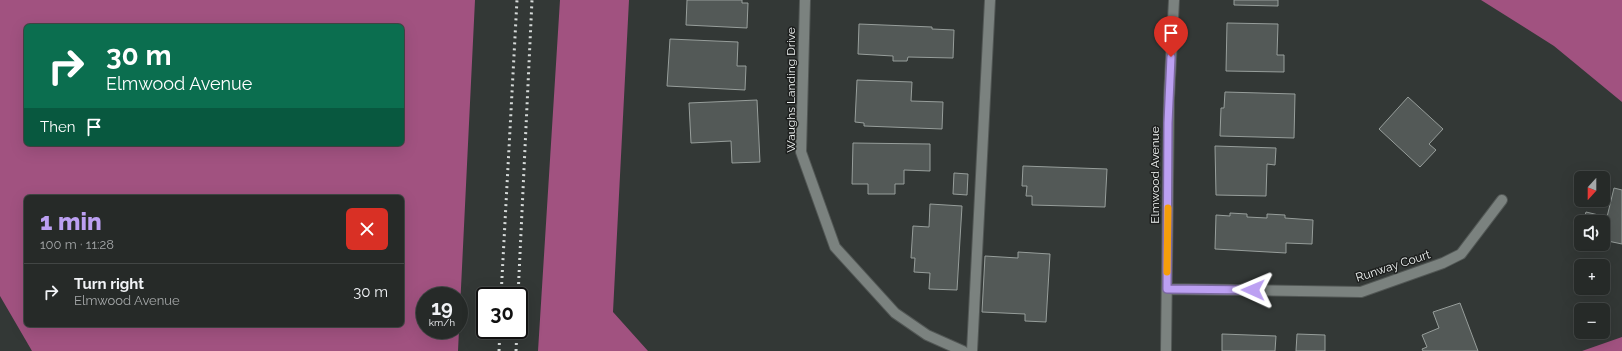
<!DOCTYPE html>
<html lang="en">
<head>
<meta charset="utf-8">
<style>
  :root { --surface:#262a28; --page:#2e3230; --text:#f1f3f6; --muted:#a4a7a8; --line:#424645; --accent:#bca0f2 }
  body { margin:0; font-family:Raleway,sans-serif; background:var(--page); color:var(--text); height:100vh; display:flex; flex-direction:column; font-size:15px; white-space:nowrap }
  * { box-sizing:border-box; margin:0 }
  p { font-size:13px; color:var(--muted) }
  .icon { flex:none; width:22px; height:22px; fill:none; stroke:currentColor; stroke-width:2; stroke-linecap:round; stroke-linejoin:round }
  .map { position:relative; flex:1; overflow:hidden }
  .sheet { position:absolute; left:24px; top:195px; width:380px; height:132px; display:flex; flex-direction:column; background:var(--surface); border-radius:6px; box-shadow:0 4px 16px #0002,0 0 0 1px var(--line) }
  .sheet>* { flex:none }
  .top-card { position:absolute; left:24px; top:24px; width:380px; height:122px; border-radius:6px; box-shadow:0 4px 16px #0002,0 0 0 1px var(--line); background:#0b6e4f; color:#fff; overflow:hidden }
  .needle { width:26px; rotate:201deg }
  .buttons { position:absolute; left:1574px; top:171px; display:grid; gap:8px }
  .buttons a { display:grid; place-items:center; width:36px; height:36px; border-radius:6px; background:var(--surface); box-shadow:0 4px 16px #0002,0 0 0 1px var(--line); font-size:20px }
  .speed { position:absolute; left:416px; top:287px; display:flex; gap:8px; font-size:20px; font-weight:700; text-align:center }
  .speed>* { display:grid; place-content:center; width:52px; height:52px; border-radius:50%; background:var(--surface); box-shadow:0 4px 16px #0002,0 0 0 1px var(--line); line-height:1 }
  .speed small { font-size:10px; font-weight:400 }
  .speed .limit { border:2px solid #111; border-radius:6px; background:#fff; color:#111 }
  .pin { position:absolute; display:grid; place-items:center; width:34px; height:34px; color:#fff; margin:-41px -17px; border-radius:50% 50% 50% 0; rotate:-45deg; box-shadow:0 0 4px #0007 }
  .pin .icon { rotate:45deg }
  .me { position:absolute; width:44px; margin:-22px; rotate:271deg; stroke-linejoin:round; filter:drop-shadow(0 0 3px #0008) }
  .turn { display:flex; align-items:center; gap:14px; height:84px; padding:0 16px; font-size:18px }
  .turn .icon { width:52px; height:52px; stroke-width:2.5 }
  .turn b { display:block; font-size:28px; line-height:34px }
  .then { display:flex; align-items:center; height:38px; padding:0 16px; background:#0003; gap:8px; font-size:15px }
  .round { display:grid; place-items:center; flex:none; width:42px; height:42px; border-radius:6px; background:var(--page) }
  .headline { display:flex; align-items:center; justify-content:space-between; height:68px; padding:0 16px }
  h1 { font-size:24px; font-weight:800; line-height:30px; color:var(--accent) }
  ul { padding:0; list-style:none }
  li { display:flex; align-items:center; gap:12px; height:56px; padding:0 16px; border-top:1px solid var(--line) }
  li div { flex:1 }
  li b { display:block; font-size:15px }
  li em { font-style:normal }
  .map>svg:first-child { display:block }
</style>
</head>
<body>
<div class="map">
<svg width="1622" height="351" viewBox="0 0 1622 351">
  <rect width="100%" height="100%" fill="#333836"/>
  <path fill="#a15280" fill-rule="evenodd" d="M0,0H475L459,329V296H425V330H459L458,351H32L0,296ZM26,26H402V144H26ZM26,197H402V325H26Z
    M560,0H629L613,312L648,351H538Z
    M1481,0H1622V102L1554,46Z
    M1622,337V351H1582Z"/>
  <path fill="#535957" stroke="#979e9b" d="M687,0H742V3H748L747,28L686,25Z
    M1234,0H1278V6L1234,5Z
    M1227,23L1278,24L1277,55H1284V72L1226,71Z
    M859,24L932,27V29L954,30L953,58L908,57L907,61H893V56L858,54Z
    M670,39L738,42L737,66H746L745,90L667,86Z
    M857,80L912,82L911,101L943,102L942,129L864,126V123L855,122Z
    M1225,92L1295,94L1294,138L1220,136L1221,108H1224Z
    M1408,97L1443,129L1429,144L1436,150L1420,167L1379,129Z
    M757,100L760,162L732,163L731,141L691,143L689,103Z
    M853,143L930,144V171L904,170V184H895V194H868V184H852Z
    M1215,146L1276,148L1275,165L1267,164L1266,196L1216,195Z
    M1023,166L1107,169L1105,207L1032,205V196H1026L1027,186H1022Z
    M954,173L968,174L967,195L953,194Z
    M1614,188L1622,190V244L1603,240V222H1583L1586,212L1607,217Z
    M930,204L962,206L957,290L929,289L930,273L914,272L915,258H911L913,226L929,227Z
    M1230,213L1247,214V217L1267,218V214L1285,215V218L1313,220L1312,244L1286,243V253L1215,249L1216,215L1230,216Z
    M1018,252L1050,254L1046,322L1025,321V314L982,312L985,256L1018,258Z
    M1460,303L1478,351H1423L1422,349L1427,347L1422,335L1439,328L1433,312Z
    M1222,334L1276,336L1275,351H1222Z
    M1297,334L1325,335V351H1296Z"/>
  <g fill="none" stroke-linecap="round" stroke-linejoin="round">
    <defs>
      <path id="minor" d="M805,0L801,152L835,247L895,313L927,335L963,351
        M1167,289L1361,292L1443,263L1461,254L1502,200
        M972,351L990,0
        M1166,351L1169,98L1174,0"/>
    </defs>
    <use href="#minor" stroke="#525755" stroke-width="12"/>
    <use href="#minor" stroke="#7b827f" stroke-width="10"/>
    <path stroke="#d6dad9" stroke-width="3" stroke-dasharray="2 4" stroke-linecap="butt" d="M501,296L517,0
      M518,296L532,0
      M499,351L500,330
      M516,351L517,330"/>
  </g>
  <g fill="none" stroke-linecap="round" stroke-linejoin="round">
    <defs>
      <path id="route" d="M1171,57L1168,123L1167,289L1253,290"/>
    </defs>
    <use href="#route" stroke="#7a689d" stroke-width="10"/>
    <use href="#route" stroke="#bca0f2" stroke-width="7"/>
    <path stroke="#f59e0b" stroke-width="7" d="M1167,272L1168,208"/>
  </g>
  <g text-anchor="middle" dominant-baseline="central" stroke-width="3" stroke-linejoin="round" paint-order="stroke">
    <g font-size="12" fill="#eff3f2" stroke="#1d1f1e">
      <text transform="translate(791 90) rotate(-90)">Waughs Landing Drive</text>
      <text transform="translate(1155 175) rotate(-90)">Elmwood Avenue</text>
      <text transform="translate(1393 266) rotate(-18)">Runway Court</text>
    </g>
  </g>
</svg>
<div class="buttons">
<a><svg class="needle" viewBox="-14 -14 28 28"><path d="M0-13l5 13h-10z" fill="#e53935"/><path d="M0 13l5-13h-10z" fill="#a4a7a8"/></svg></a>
<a><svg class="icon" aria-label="sound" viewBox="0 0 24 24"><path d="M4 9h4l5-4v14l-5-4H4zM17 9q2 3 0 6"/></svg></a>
<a>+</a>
<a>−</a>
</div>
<div class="speed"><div>19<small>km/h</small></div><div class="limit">30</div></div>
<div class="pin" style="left:1171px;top:57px;background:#d93025"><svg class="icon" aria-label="arrive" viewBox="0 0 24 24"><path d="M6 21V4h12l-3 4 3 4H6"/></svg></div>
<svg class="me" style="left:1253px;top:290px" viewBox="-20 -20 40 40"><path d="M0-17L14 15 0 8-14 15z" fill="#bca0f2" stroke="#fff" stroke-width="4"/></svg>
<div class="top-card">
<div class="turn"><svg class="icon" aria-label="right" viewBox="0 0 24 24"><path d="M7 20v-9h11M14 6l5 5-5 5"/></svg><div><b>30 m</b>Elmwood Avenue</div></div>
<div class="then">Then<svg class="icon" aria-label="arrive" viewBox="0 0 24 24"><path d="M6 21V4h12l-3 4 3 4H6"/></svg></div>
</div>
<section class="sheet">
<div class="headline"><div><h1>1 min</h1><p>100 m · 11:28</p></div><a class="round" style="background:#d93025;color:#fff"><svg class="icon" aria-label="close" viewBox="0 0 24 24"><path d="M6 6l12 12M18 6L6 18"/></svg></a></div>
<ul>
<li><svg class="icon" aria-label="right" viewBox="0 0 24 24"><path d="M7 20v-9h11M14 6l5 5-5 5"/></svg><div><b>Turn right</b><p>Elmwood Avenue</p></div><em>30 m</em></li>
</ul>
</section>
</div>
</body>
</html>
